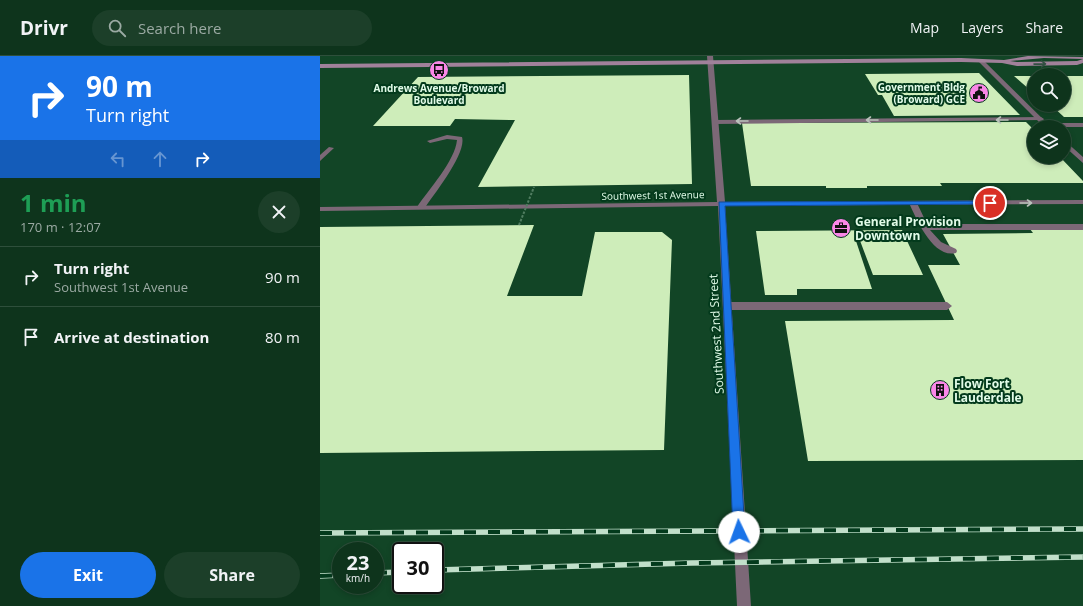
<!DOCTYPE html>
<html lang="en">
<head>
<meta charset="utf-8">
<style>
  :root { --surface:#0e341c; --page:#1c3f29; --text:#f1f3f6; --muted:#9baaa3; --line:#2e4f3b; --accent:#1a73e8 }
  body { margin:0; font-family:"Open Sans",sans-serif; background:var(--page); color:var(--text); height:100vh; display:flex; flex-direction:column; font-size:15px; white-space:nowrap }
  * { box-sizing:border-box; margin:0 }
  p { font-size:13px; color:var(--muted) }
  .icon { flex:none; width:22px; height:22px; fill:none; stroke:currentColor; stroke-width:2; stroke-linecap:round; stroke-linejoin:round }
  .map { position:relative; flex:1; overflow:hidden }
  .drawer { display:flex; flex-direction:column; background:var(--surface); width:320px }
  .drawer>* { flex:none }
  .top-card { background:#1a73e8; color:#fff; overflow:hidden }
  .buttons { position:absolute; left:707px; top:12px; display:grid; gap:8px }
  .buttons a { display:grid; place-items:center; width:44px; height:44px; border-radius:50%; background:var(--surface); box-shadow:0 2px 6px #0003,0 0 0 1px var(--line); font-size:20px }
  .speed { position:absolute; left:12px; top:486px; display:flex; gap:8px; font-size:20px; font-weight:700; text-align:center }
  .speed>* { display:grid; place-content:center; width:52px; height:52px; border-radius:50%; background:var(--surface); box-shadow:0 2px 6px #0003,0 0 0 1px var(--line); line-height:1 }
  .speed small { font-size:10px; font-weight:400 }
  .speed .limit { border:2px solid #111; border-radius:6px; background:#fff; color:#111 }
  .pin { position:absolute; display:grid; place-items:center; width:34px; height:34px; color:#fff; margin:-17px; border:2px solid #fff; border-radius:50%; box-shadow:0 1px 4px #0007 }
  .me { position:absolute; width:44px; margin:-22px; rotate:357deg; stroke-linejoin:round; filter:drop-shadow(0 0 3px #0008) }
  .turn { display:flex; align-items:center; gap:14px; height:84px; padding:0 20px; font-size:18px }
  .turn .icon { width:52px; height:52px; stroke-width:2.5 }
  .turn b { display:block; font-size:28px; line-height:34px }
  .lanes { display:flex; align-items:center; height:38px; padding:0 20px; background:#0003; justify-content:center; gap:20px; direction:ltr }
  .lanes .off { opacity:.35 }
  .round { display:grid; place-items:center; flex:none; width:42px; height:42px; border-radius:21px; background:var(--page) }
  .overview { display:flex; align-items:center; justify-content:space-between; height:68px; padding:0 20px }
  h1 { font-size:24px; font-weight:700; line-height:30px; color:#1e9e55 }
  .action { display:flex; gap:8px; margin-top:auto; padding:8px 20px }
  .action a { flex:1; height:46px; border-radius:24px; background:var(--accent); color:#fff; font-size:16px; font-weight:700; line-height:46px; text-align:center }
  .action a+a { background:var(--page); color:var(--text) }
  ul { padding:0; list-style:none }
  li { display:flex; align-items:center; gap:12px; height:60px; padding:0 20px; border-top:1px solid var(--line) }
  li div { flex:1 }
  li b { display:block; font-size:15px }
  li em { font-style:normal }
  header { display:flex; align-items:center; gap:24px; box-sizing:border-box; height:56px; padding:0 20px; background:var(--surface); border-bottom:1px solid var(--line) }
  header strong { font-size:19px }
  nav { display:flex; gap:22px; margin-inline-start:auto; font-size:14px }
  .search { width:280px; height:36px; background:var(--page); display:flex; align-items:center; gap:10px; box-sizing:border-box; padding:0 14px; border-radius:22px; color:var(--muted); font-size:15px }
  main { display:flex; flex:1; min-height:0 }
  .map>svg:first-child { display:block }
</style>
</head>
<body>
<header>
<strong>Drivr</strong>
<div class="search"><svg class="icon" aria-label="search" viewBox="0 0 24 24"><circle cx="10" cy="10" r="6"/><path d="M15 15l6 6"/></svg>Search here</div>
<nav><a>Map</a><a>Layers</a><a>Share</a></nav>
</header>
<main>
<section class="drawer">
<div class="top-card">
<div class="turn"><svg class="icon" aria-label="right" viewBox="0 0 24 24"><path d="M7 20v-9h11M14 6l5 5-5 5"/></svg><div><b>90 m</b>Turn right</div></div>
<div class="lanes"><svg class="icon off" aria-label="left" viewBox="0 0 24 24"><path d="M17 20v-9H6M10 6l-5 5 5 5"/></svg><svg class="icon off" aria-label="ahead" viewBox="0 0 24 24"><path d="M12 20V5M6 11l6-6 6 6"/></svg><svg class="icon" aria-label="right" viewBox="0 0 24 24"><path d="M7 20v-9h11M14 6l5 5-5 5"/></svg></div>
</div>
<div class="overview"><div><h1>1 min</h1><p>170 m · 12:07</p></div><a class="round"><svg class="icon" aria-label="close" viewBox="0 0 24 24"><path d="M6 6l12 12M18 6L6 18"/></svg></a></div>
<ul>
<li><svg class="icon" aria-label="right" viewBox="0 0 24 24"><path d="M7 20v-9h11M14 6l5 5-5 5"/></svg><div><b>Turn right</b><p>Southwest 1st Avenue</p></div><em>90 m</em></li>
<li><svg class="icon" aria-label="arrive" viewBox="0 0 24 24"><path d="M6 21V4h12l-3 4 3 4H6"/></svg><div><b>Arrive at destination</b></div><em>80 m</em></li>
</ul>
<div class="action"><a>Exit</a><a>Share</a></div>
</section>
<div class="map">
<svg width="763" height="550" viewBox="0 0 763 550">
  <rect width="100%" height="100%" fill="#124526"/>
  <path fill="#ceedba" d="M659,17L700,59L574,60L562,39H558L545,18Z
    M369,19L372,128L158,131L195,64L135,63L130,70H53L98,21Z
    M694,20H714V37L710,34Z
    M744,20H763V61H744L731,49H744Z
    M706,66L714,74V101H740L763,125V127H620L622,130H547V132H506V130H431L422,67Z
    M214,169L187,240H262L275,176H342L352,184L344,394L0,397V171Z
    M763,172V404L488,405L465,265L634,264L608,209H640L623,178L713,177L710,173Z
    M582,174L603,219H553L539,182H535L552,233H477V239H445L436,175Z"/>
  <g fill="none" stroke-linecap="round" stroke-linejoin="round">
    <path fill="#7c6877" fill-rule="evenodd" d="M721,61L724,63L723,64L395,68L392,66L395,64Z
      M763,67V71H727L724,69L727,67Z
      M127,79L142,81C147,97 114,138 104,153H98L97,151C109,133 135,105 137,84L127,83L110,87L107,85Z
      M9,91L14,92L0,105V99Z
      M590,145H596L607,168H763V174H610L621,186L636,193L637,195L636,197C613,203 596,162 589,147Z
      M408,246H627L632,250L627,254H408L403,250Z"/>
    <path fill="#7c6877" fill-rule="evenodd" d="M387,0H393L405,146L763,144V148L405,150L431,550H417L398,150L0,155V151L397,146Z
      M658,3H662L731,71H724L658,5Z
      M744,84L763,101V107L744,90Z"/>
    <path fill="#a0819a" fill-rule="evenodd" d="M708,0L763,1V3L724,2L690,5L697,6L757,5L763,3V7L757,9L697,10L682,7L641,6L0,12V8L641,2L684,4Z"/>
    <defs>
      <path id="rail" d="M0,477L763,473
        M115,514L371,507L763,501
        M55,517L81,516
        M0,520L21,519"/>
    </defs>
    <use href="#rail" stroke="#c1dfca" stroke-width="5.5"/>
    <use href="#rail" stroke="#033a1c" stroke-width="4" stroke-dasharray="12" stroke-linecap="butt"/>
    <path stroke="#517d61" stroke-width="2" stroke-dasharray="2.5 1.5" stroke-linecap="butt" d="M199,169L214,131"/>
  </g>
  <defs><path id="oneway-shaft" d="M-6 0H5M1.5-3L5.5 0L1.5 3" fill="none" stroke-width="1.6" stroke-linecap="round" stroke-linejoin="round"/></defs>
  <use stroke="#324f42" href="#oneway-shaft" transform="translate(720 8) rotate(-1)"/>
  <g stroke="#b9c1bb">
    <use href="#oneway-shaft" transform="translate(552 64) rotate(180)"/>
    <use href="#oneway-shaft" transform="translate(682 64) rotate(180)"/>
    <use href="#oneway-shaft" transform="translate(422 65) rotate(180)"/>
    <use href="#oneway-shaft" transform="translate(706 147)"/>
  </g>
  <path fill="#1a73e8" stroke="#114b97" d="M670,145H673V148L405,150L425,476L424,481L419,483L415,481L413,476L399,146Z"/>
  <defs>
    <symbol id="bus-disc" viewBox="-11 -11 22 22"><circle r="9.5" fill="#fa87e7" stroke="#033a1c"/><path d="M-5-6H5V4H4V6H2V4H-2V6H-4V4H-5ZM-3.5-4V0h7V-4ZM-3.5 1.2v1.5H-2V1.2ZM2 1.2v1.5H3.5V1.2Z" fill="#111"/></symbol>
    <symbol id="civic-disc" viewBox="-11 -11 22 22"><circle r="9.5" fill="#fa87e7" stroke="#033a1c"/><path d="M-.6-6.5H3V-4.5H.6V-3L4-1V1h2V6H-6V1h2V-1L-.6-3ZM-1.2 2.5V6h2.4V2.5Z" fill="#111"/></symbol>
    <symbol id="office-disc" viewBox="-11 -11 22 22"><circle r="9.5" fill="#fa87e7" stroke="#033a1c"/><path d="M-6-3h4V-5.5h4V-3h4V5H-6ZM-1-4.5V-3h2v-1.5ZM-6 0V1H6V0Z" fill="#111"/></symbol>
    <symbol id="building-disc" viewBox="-11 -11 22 22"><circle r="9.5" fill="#fa87e7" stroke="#033a1c"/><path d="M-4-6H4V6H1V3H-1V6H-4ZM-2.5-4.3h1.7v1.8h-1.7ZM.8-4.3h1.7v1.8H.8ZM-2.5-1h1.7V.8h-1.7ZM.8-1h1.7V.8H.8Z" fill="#111"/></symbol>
  </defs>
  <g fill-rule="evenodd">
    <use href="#bus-disc" x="108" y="3" width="22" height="22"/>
    <use href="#civic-disc" x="648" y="26" width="22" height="22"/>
    <use href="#office-disc" x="510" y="161" width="22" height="22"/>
    <use href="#building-disc" x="609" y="323" width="22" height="22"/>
  </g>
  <g text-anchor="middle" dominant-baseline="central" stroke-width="4" stroke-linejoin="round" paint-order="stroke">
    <g font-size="10" font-weight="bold" fill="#e2fce9" stroke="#033a1c" text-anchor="end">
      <text x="645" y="31">Government Bldg<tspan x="645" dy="12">(Broward) GCE</tspan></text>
      <text x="119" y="32" text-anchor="middle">Andrews Avenue/Broward<tspan x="119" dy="12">Boulevard</tspan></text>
    </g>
    <g font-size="10" fill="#e2fce9" stroke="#033a1c">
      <text transform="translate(333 139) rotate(-1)">Southwest 1st Avenue</text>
    </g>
    <g font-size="12" font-weight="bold" fill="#e2fce9" stroke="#033a1c" text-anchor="start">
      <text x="535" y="165">General Provision<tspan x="535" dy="14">Downtown</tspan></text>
      <text x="634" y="327">Flow Fort<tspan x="634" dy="14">Lauderdale</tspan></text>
    </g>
    <g font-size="12" fill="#e2fce9" stroke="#033a1c">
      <text transform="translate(396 278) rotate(-93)">Southwest 2nd Street</text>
    </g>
  </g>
</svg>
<div class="buttons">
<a><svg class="icon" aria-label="search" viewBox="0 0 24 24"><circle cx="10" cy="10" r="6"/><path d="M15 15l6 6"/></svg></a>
<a><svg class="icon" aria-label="layers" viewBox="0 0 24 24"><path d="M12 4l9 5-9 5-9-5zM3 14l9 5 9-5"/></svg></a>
</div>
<div class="speed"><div>23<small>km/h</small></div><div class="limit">30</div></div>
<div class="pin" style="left:670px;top:147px;background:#d93025"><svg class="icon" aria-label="arrive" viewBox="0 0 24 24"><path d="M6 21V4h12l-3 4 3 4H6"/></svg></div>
<svg class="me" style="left:419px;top:476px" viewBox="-20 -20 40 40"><circle r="19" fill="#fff"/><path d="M0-13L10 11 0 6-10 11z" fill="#1a73e8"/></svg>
</div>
</main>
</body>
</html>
